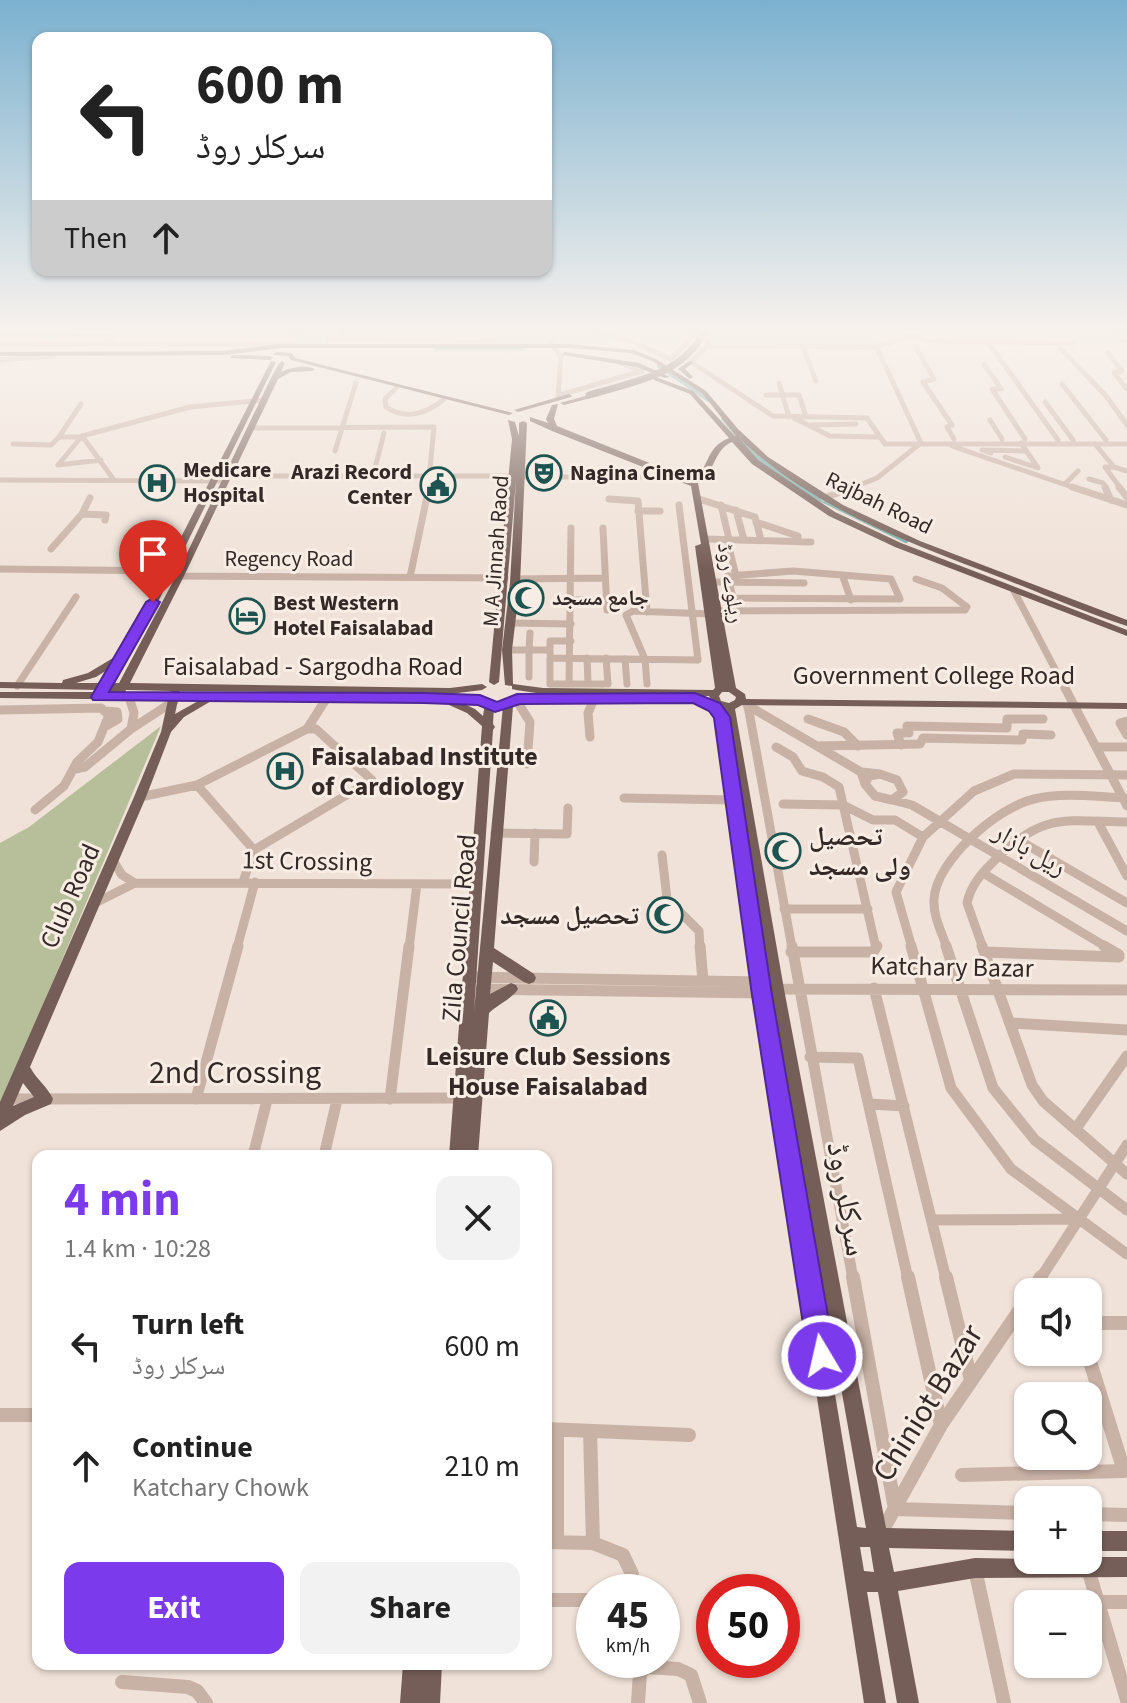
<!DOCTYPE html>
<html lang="en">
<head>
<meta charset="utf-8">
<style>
  :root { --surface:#fff; --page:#f2f2f2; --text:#222; --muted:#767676; --accent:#7c3aed }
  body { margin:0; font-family:"Source Sans 3","Noto Naskh Arabic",sans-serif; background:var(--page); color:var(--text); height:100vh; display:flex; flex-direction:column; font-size:30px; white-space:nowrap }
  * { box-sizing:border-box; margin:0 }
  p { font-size:26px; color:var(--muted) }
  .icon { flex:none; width:44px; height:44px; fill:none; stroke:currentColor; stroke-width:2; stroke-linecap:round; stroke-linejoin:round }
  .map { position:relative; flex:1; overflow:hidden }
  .details { position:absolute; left:32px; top:1150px; width:520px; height:520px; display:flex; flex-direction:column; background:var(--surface); border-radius:16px; box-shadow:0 2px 6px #0004 }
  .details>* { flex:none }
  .guide { position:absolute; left:32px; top:32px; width:520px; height:244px; border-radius:16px; box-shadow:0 2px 6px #0004; background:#fff; color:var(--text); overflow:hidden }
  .fabs { position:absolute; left:1014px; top:1278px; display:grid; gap:16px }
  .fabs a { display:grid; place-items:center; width:88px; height:88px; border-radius:16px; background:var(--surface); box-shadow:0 2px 6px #0004; font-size:40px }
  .speed { position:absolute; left:576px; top:1574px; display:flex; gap:16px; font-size:40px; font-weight:700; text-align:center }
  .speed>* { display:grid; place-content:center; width:104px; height:104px; border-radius:50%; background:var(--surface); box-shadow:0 2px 6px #0004; line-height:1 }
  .speed small { font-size:20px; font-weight:400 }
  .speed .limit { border:12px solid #d22; background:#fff; color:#111 }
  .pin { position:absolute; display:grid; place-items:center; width:68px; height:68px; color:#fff; margin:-82px -34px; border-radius:50% 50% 50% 0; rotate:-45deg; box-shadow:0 0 8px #0007 }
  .pin .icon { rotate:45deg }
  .me { position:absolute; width:88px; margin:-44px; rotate:351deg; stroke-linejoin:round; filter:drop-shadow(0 0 6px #0008) }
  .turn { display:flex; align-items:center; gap:28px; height:168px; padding:0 32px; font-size:36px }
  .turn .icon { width:104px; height:104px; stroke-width:2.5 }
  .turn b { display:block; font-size:56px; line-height:68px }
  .then { display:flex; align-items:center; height:76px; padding:0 32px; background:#0003; gap:16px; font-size:30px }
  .round { display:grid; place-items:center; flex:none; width:84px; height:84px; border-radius:16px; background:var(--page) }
  .overview { display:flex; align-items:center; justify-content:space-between; height:136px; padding:0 32px }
  h1 { font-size:48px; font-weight:700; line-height:60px; color:var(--accent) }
  .button { display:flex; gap:16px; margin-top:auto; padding:16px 32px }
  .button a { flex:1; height:92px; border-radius:16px; background:var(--accent); color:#fff; font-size:32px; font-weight:700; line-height:92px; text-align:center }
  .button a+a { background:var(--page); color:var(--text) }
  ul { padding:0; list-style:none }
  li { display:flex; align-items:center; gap:24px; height:120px; padding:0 32px }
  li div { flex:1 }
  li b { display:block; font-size:30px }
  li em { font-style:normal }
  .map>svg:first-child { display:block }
</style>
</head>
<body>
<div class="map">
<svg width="1127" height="1703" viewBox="0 0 1127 1703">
  <rect width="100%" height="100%" fill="#f0e2d8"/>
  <path fill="#b6bf99" d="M161,726L0,1106V843L29,827Z"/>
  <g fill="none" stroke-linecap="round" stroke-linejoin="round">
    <path stroke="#78ada9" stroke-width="5" d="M436,348H522
      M660,366L708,399
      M724,419L759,459L800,489"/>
    <path stroke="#78ada9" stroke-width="6" d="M797,487L906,540"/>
    <path stroke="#c8b1a5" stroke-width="5" d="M282,330L297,334L304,330
      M344,330L342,338L494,341L495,335
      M505,330H569
      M590,330L633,342L671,359L687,343L692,330
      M711,330L707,346L691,362L773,416L867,418L885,444H1127
      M0,333L112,337L107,344
      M1114,333H1127
      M328,339L342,338
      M1122,341H1127
      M988,342L1058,440
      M0,344H293
      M551,344L561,357L558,397
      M707,346L873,347L913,336L928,341L1072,343
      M915,346L934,379L923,382L952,425L947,427L954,439
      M803,347L816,381
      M873,347L878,350L921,443
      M1060,348L1106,396L1127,425
      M1108,353L1122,371L1114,373L1127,389
      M0,360L54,356
      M984,364L1001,389H992L1025,439
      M779,383L789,417
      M1062,384L1106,440
      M396,388L385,399L386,407C405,420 426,414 443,400
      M560,395L642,371L620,363
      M766,395H799L806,417
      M1045,402L1073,440
      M794,418L830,436L878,437
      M990,420L1002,439
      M811,425L856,424
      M251,428L434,427L428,489
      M82,436L58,465L101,460
      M80,437H59L81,404
      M13,444L51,445L59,437
      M1095,444L1114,467H1105L1121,489
      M952,446L1078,489
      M335,451L356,383
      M991,453L982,450L1026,451
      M1005,457L1038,468L1021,443
      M1114,467L1127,471
      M228,476H513
      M373,476L384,433
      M522,477H674
      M1089,479L1103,483L1106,489
      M0,480L225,481
      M114,480L82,436L190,407L265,400
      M1065,484L1078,471
      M849,489L877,478L921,443"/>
    <path stroke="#c8b1a5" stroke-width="7" d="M1072,487L1127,505
      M1105,487L1111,500
      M1119,487L1127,497
      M824,498L854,487
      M609,499L638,501L647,612
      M699,499L755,517L761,540
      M721,505L729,539
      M736,510L744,540
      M638,511H660
      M82,514L106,515L105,520
      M756,522L798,536V541
      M603,528L607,610
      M706,539L811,542
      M727,539L736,576
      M51,549L82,514L90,498
      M0,569L169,571
      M793,571L891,579L900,599L733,598L728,576Z
      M167,576L505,578
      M410,577L429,487
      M843,577L851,600
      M515,579L604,578
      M713,582L804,583
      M1014,591L1066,690
      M571,600H606
      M718,611L965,610L967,607L942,588L916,579
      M511,623L571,624
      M530,633L529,650H550
      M507,650H529V677
      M550,654V641H571
      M587,658L588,682
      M606,658L608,684
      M625,659L627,684
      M569,684L571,528
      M604,684H550V658L698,660L679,505
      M647,684L645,659L626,615L633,611L710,614
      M17,686L76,597"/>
    <path stroke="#c8b1a5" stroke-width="9" d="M1065,688L1127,806
      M129,697L134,713L131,729
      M747,705L861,772L880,774
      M520,706L530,722L527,764
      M748,706L792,948
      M0,710L101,708L109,715L98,742L77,762L64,786L35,810
      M105,711L117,712L118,719L106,726
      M808,719L844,732L858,746
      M1127,721L1120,723L1127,735
      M307,729L326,699
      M590,737L588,713L594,699
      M901,745L897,733H909L907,726L1007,728V719H1043
      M817,746L920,744L923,738L1022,740L1023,734L1051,735
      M776,747L793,757L802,771L823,777L839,787L876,948
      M1096,747H1127
      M75,769L85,767L131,729L174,701
      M861,772L865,784
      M880,774L897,780L903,792L892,800L875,796L865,784L869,776Z
      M197,785L254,850
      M140,797L197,785L307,729H316L372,780L254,850L243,882
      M624,798L736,800
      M892,800L912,805L1127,931
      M783,804L843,805L873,820H895L923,837
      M1098,822L1127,876
      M495,833L567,834L568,808
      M1015,838L1127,903
      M662,855L667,899L699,931L700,948
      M112,859L122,875L135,883
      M534,862L535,833
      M983,873L1108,948
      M95,903L135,883L478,884
      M784,909H868
      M237,948L255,882
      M409,948L417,884
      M912,948L896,892L923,837L974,791L1014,774L1127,775
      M947,948C942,933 933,916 934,900C935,861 998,807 1034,799C1063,792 1097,797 1127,798
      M983,948L967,903C971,885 981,874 994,861C1043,812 1063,821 1127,822"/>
    <path stroke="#c8b1a5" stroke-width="11" d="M700,946L703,981
      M792,946L853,1279
      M911,946L951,1088L1011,1169L1127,1254
      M946,946L993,1088L1035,1140L1127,1210
      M982,946L1032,1085L1043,1101L1127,1174
      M1104,946L1119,955
      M791,952H873L877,946
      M985,952L1119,957
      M470,977L760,982L777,989L1127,990
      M874,988L946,1279
      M481,989L766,993
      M1010,1023L1127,1030
      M810,1057L858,1058L908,1279
      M9,1099L462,1098
      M196,1099L238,946
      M390,1099L409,946
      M870,1104L904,1106
      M1077,1127L1127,1056
      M253,1156L267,1100
      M324,1156L337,1100
      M933,1220L1077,1219
      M1040,1279L1127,1145"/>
    <path stroke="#c8b1a5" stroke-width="14" d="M853,1277L895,1509L1028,1513
      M908,1277L941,1425
      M946,1277L971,1380
      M1032,1292L1041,1277
      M1088,1323H1127
      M0,1415H38
      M546,1429L689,1435
      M557,1430V1542
      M590,1431L593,1543
      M962,1475L1124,1471L1087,1352
      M1088,1514L1127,1515
      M881,1533L941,1425L1028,1298
      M546,1542L593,1543L623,1555L632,1574L631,1592
      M975,1569L1004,1703
      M1088,1569L1127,1700
      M546,1600H594
      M1098,1602H1127
      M122,1682L188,1687L197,1691L206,1703
      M638,1703L640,1673L646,1667L678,1669L691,1675L700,1703"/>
    <path fill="#755e57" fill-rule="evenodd" d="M693,330H699L700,332L697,334Z
      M281,344H569L634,350L656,359L706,391L738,429L768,457L843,505L920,541L1127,620V626C1086,613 1047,596 1007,580C912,544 813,509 739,438L758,460L835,512L901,543L1127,630V636L895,547L829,516L752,464L732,442C714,449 715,473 698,483L736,688L745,694L746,699L1127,703V709L742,705L735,709L784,989L886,1528L1028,1531V1551L889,1548L894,1572L975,1558L1088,1560V1557H1127V1577L975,1578L898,1591L919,1703H897L878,1592H867L886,1703H864L755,995L735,829L737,826L744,825L739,797L735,799L729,795L723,750L724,747H731L725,709L713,705L709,696L543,694L516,690L512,689V686L505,685L502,650L510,583L516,480L499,682L494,685L489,682L512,439L508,420L515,422L519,436V423L523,421L527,423L520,583L512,650L513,684L543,688L713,690L715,688L695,546L701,544L691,486L552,431L530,421V417L548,423L546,419L552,405L558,404L554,419L557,426L692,480C711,468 704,448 729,438L690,394L654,380L653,379L656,377L693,391L695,393L735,436H736L702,393L652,361L631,353L569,348H281L225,355L0,356V352L221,351ZM722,692H729L736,697L735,700L729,703L721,701L719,696ZM758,912L770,989L866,1528L857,1527L769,995ZM860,1547H870L874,1572L864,1571Z
      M276,352L292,353L295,358L513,413L509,415L291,360L288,356L274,355L273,354Z
      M565,352L639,363L670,377L665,378L637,367L563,355L562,354Z
      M233,355L270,356L273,358L270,360L231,358L230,357Z
      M271,361L276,362L158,602L112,683H119L176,576L271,378L279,363L282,361L285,363L281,372C291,367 306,365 315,369L312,371L291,372L278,379L184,576L130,683L450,688L482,684L487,687L482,690L450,694L179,691L180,693L345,695L350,698L345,701L213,700L184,717L171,732L146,797L30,1067C36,1079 48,1087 53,1099L51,1104L25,1115L0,1131V1102L134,797L161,732L168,700L0,698V692H99V690L0,688V682L62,683L63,680L88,673L118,655L148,602ZM112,667L102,683H76L96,677ZM126,690L171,691L170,693H125ZM178,700H200L175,714ZM23,1083L34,1097L13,1106Z
      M689,361L694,362L685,369L693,377L690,379L678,369Z
      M600,392L602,393V395L564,405L560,403Z
      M569,394L572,396L571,397L518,412L514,410Z
      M439,696L484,698L485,700L484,702L462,703L475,709L483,716L485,704H493L494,706L493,724L495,727L493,730L474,1011L503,706L508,703L513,706L494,948L534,974L536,978L534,982L529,984L524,982L493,962L490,994L511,983L516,985L518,989C513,998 497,1005 489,1013L478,1156H449L482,726L467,713L449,705L448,703L435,701L434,699L435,697Z
      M517,696H554L559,699L554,702L513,701L512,699L513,697Z
      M1088,1531H1127V1551H1088Z
      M403,1664H442L440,1703H400Z"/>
    <path stroke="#755e57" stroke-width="7" d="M589,395C630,383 687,374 704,330"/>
  </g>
  <linearGradient id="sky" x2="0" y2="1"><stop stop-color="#7bb1cf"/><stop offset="0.58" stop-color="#f8f2ed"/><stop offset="1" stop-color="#f8f2ed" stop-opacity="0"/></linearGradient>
  <rect width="1127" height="569" fill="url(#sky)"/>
  <path fill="#7c3aed" stroke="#51269a" stroke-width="2" d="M153,598L160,602L109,692L424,693L480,695L497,702L517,694L695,693L720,703L730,717L772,995L835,1356L831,1366L822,1370L812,1366L808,1356L752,995L714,718L709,711L693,703L520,704L495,712L478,705L424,703L93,700L91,697L146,602Z"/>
  <defs>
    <symbol id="theatre-ring" viewBox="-11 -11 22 22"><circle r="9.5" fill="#f8ede4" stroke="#1d5451" stroke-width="1.5"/><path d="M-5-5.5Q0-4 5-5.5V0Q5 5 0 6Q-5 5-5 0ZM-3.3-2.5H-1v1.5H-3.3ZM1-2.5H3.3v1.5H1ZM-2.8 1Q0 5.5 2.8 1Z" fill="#1d5451"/></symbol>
    <symbol id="hospital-ring" viewBox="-11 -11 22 22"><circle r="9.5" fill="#f8ede4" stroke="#1d5451" stroke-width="1.5"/><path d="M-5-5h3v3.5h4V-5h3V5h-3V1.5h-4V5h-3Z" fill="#1d5451"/></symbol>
    <symbol id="civic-ring" viewBox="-11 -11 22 22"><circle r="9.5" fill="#f8ede4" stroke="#1d5451" stroke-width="1.5"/><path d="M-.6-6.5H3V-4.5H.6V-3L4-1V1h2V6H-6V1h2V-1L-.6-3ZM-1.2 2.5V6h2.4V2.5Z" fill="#1d5451"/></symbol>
    <symbol id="mosque-ring" viewBox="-11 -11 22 22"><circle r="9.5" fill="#f8ede4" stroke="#1d5451" stroke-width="1.5"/><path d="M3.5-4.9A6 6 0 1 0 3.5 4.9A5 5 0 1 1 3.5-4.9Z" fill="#1d5451"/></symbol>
    <symbol id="hotel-ring" viewBox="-11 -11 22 22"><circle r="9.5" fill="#f8ede4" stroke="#1d5451" stroke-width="1.5"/><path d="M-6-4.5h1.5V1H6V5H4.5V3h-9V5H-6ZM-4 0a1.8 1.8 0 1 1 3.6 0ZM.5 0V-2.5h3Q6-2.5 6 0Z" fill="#1d5451"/></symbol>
  </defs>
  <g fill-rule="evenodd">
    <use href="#theatre-ring" x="524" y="453" width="40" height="40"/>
    <use href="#hospital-ring" x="137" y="463" width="40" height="40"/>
    <use href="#civic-ring" x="418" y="465" width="40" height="40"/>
    <use href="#mosque-ring" x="506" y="578" width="40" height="40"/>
    <use href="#hotel-ring" x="227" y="596" width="40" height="40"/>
    <use href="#hospital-ring" x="265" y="751" width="40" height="40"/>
    <use href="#mosque-ring" x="763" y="831" width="40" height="40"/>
    <use href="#mosque-ring" x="645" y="895" width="40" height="40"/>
    <use href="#civic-ring" x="528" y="998" width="40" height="40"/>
  </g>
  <g text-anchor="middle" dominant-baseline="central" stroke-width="6" stroke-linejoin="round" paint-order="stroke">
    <g font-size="22" font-weight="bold" fill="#342926" stroke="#f8ede4" text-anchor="start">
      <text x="183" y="470">Medicare<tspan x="183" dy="25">Hospital</tspan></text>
      <text x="412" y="472" text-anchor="end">Arazi Record<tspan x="412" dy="25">Center</tspan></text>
      <text x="570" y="473">Nagina Cinema</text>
      <text x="552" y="598">جامع مسجد</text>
      <text x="273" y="603">Best Western<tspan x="273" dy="25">Hotel Faisalabad</tspan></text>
    </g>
    <g font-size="22" fill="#342926" stroke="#f8ede4">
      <text transform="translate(879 503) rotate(26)">Rajbah Road</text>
      <text transform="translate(496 551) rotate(-86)">M A Jinnah Raod</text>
      <text x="289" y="559">Regency Road</text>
      <text transform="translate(731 583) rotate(81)">ریلوے روڈ</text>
    </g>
    <g font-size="26" fill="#342926" stroke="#f8ede4">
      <text x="313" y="666">Faisalabad - Sargodha Road</text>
      <text x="934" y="675">Government College Road</text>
      <text transform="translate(1030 849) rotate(30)">ریل بازار</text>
      <text transform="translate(307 861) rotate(1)">1st Crossing</text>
      <text transform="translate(70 896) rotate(-66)">Club Road</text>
      <text transform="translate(459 928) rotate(-85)">Zila Council Road</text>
      <text transform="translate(952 967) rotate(1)">Katchary Bazar</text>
    </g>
    <g font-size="26" font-weight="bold" fill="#342926" stroke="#f8ede4" text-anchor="start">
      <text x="311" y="756">Faisalabad Institute<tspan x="311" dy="30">of Cardiology</tspan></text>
      <text x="809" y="836">تحصیل<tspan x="809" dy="30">ولی مسجد</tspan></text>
      <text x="639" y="915" text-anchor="end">تحصیل مسجد</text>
      <text x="548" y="1056" text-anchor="middle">Leisure Club Sessions<tspan x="548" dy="30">House Faisalabad</tspan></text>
    </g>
    <g font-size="32" fill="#342926" stroke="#f8ede4">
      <text x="235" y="1073">2nd Crossing</text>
      <text transform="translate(847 1199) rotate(80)">سرکلر روڈ</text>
      <text transform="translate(928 1403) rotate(-58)">Chiniot Bazar</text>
    </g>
  </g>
</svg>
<div class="fabs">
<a><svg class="icon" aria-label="sound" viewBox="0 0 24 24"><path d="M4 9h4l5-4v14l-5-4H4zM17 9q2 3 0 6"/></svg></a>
<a><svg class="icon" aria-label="search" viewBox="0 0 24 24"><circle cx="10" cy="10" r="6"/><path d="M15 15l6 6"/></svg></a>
<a>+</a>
<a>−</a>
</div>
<div class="speed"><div>45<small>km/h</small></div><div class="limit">50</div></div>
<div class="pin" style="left:153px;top:602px;background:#d93025"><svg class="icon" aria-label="arrive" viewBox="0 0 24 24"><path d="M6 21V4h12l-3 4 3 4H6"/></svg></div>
<svg class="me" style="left:822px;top:1356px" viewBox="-20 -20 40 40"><circle r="17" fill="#7c3aed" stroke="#fff" stroke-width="3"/><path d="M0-11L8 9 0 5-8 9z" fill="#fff"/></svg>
<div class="guide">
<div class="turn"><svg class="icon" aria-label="left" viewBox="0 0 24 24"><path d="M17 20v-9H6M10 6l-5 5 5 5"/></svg><div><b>600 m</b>سرکلر روڈ</div></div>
<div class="then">Then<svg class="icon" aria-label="ahead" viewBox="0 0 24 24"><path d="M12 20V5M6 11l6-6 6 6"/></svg></div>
</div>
<section class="details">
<div class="overview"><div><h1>4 min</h1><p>1.4 km · 10:28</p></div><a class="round"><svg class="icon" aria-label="close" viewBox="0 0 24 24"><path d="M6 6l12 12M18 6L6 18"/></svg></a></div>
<ul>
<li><svg class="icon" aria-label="left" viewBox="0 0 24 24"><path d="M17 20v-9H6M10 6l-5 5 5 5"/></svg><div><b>Turn left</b><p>سرکلر روڈ</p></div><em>600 m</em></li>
<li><svg class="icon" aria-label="ahead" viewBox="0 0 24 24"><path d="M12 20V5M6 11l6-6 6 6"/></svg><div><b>Continue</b><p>Katchary Chowk</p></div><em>210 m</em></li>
</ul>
<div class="button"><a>Exit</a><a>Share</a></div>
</section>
</div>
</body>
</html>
